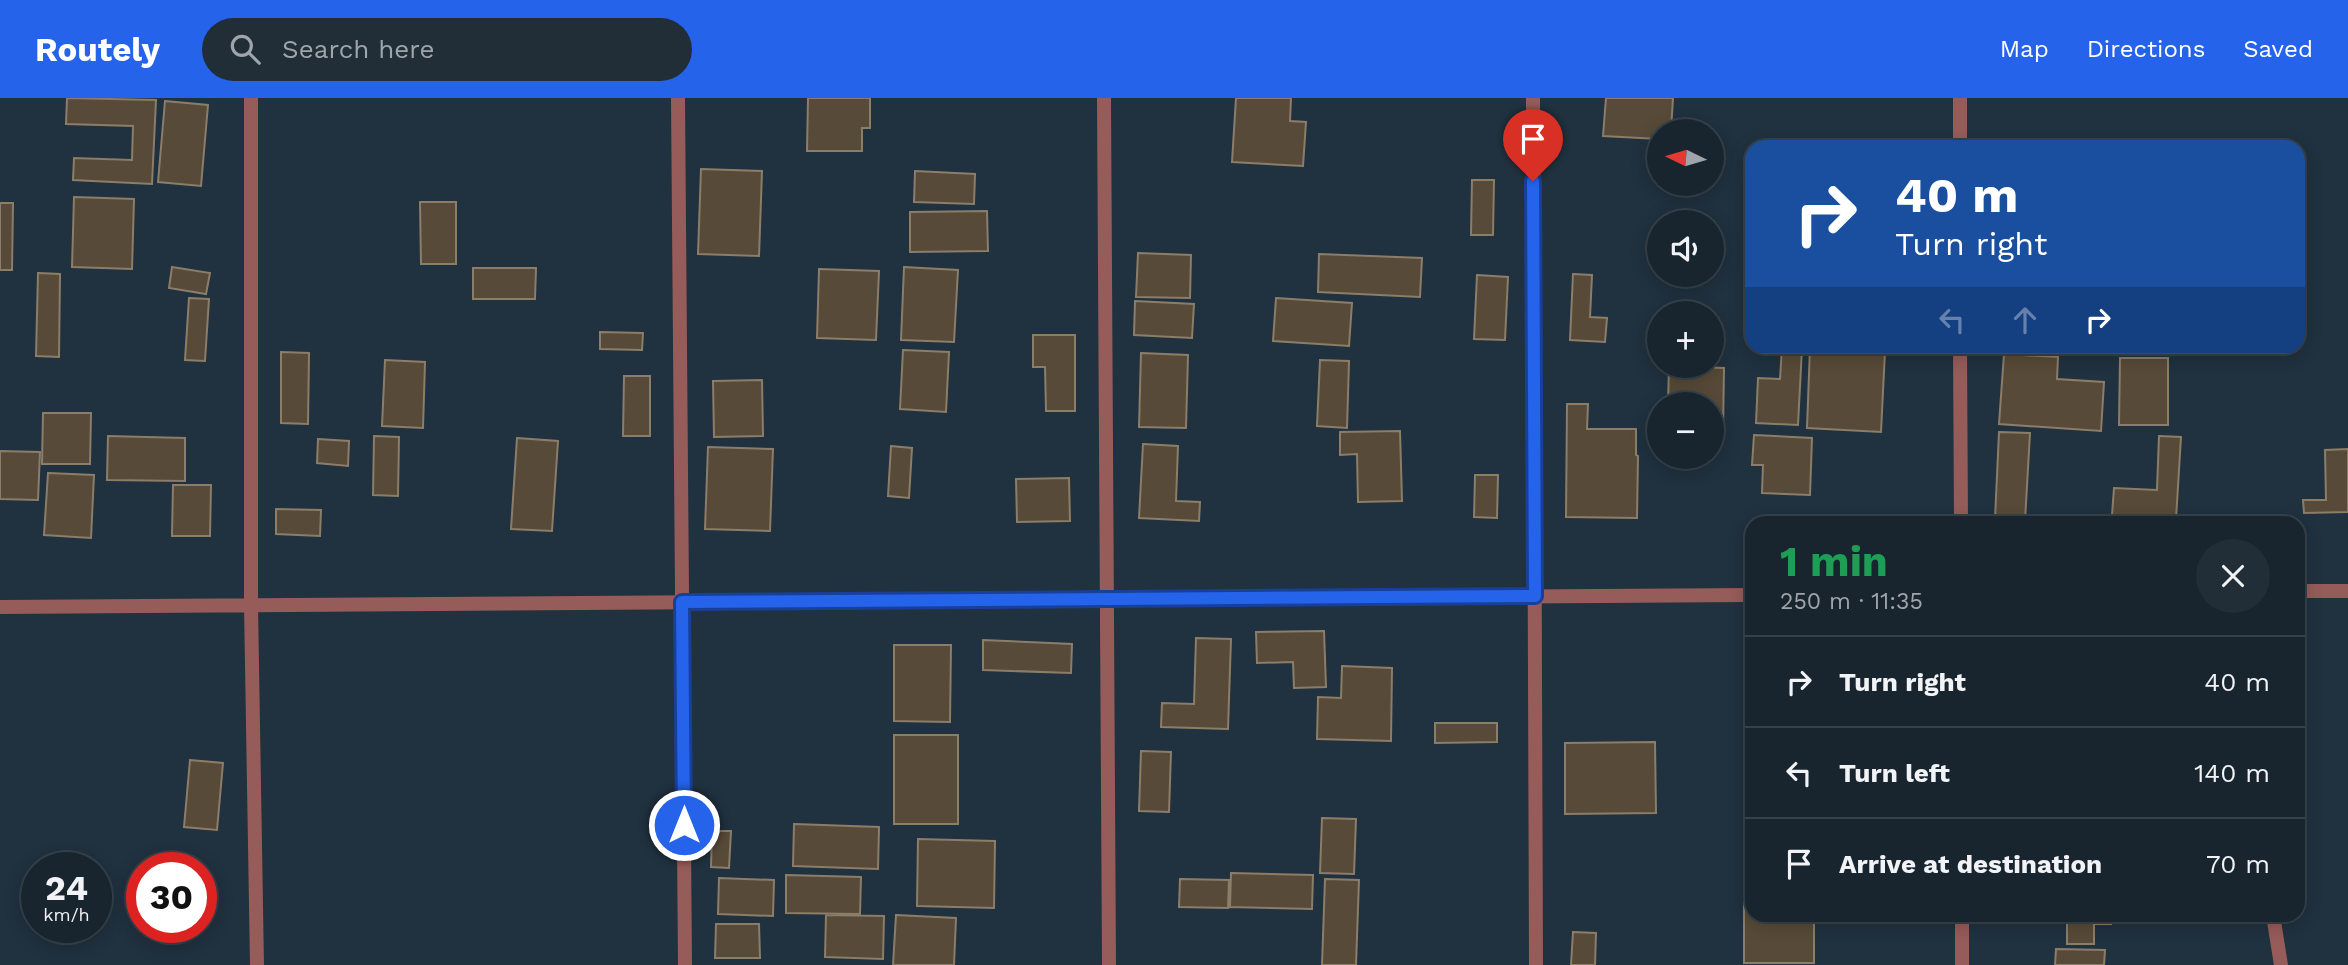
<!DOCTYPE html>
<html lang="en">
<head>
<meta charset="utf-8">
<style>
  :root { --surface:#18252f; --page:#212d37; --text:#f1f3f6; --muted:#9fa5aa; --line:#36424b; --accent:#2563eb }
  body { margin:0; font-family:"Work Sans",sans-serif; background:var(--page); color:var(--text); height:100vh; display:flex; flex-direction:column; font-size:26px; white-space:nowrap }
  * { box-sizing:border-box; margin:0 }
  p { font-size:23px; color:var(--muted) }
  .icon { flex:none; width:38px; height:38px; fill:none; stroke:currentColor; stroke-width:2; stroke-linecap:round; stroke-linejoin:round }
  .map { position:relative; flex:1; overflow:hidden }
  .drawer { position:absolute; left:1745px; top:418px; width:560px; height:406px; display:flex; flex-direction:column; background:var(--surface); border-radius:21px; box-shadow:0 4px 18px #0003,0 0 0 2px var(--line) }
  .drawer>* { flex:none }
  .guide { position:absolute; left:1745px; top:42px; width:560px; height:214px; border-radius:21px; box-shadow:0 4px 18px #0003,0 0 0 2px var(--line); background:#1a4fa0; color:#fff; overflow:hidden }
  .needle { width:46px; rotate:275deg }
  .controls { position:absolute; left:1647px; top:21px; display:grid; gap:14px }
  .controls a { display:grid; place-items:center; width:77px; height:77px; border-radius:50%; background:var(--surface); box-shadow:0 4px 18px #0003,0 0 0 2px var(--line); font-size:35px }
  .speed { position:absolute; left:21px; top:754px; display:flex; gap:14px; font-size:35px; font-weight:700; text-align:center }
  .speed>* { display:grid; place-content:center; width:91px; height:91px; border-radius:50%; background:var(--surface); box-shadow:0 4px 18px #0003,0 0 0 2px var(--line); line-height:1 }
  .speed small { font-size:18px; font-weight:400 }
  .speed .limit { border:10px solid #d22; background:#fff; color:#111 }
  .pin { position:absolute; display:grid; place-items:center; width:60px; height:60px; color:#fff; margin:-72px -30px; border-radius:50% 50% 50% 0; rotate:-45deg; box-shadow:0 0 7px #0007 }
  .pin .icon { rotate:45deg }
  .me { position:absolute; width:77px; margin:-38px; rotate:0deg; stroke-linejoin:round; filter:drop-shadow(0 0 5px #0008) }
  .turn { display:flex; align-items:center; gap:24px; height:147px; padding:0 35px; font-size:32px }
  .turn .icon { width:91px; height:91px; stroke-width:2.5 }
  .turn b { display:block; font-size:49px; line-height:60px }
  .lanes { display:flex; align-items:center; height:66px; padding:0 35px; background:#0003; justify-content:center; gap:35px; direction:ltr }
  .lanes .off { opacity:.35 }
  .round { display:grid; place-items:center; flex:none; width:74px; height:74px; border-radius:37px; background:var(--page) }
  .headline { display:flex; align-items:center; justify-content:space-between; height:119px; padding:0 35px }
  h1 { font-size:42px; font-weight:700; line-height:52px; color:#1e9e55 }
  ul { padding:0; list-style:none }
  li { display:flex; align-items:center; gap:21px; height:91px; padding:0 35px; border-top:2px solid var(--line) }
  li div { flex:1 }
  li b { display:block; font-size:26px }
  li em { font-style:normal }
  header { display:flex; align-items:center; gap:42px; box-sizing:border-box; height:98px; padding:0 35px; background:var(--accent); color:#fff }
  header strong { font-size:33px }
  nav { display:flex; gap:38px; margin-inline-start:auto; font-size:24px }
  .search { width:490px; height:63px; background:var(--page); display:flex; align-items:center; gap:18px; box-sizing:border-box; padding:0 24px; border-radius:38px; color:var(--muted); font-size:26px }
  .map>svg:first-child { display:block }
</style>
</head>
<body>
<header>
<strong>Routely</strong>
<div class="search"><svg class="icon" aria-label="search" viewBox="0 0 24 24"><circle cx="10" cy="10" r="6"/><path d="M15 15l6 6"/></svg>Search here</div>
<nav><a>Map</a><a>Directions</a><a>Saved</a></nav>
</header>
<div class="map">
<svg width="2348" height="867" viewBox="0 0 2348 867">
  <rect width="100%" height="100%" fill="#20313f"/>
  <path fill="#574a38" stroke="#8c7d69" stroke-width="2" d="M67,0L156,2L152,86L73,82L74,60L132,62L133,28L66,26Z
    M808,0H870V30H862V53H807Z
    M1236,0H1291L1290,23L1306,24L1303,68L1232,64Z
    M1606,0H1673L1671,33H1659V41L1603,38Z
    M165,3L208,7L201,88L158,84Z
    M1750,65H1752V125H1748Z
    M701,71L762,73L759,158L698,156Z
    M915,73L975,76L974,106L914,104Z
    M1472,82H1494L1493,137H1471Z
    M74,99L134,101L132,171L72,169Z
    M420,104H456V166H421Z
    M0,105H13L12,172H0Z
    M987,113L988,153L910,154V114Z
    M1138,155L1191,157L1190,200L1136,199Z
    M1319,156L1422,160L1420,199L1318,194Z
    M172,169L210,175L206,196L169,190Z
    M904,169L958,172L954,244L901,242Z
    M473,170H536L535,201H473Z
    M819,171L879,173L876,242L817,240Z
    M38,175L60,176L59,259L36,258Z
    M1573,176L1592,177L1590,219L1607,220L1605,244L1570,242Z
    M1477,177L1508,179L1505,242L1474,241Z
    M1751,182H1752V244H1747Z
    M189,200L209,201L205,263L185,262Z
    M1276,200L1352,205L1349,248L1273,243Z
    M1135,203L1194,206L1192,240L1134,237Z
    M600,234L643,235L642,252L600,251Z
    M1033,237H1075V313H1046L1045,269H1033Z
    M1782,249L1802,250L1798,327L1756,325L1758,280L1780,281Z
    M1810,249L1885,253L1881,334L1807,330Z
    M903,252L949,254L946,314L900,311Z
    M281,254L309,255L308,326L281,325Z
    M1141,255L1188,257L1186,330L1139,329Z
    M2004,256L2058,259L2057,281L2104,284L2101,333L1999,326Z
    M2120,260H2168V327H2119Z
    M385,262L425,264L423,330L382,328Z
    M1320,262L1349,263L1347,330L1317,328Z
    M1669,268L1724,270L1723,335L1712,334V306H1668Z
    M624,278H650V338H623Z
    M762,282L763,338L714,339L713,283Z
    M1567,306H1588L1587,331H1636V357L1638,358L1637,420L1566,419Z
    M43,315H91L90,366H42Z
    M1400,333L1402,403L1358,404L1357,356L1340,357V334Z
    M1999,334L2030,335L2025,423L1995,421Z
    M1754,337L1812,340L1810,397L1762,395L1763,367H1752Z
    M108,338L185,340V383L107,382Z
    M374,338L399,339L398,398L373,397Z
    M2159,338L2181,339L2176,421L2112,417L2114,390L2157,392Z
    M517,340L558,343L552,433L511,431Z
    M318,341L349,343L348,368L317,365Z
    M1143,346L1178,348L1176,403L1200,404L1199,423L1139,420Z
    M891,348L912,350L909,400L888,398Z
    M708,349L773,351L770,433L705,431Z
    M2348,351V414L2304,415L2303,402H2326L2325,352Z
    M0,353L40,354L38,402L0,401Z
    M48,375L94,377L91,440L44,437Z
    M1475,377H1498L1497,420L1474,419Z
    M1069,380L1070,423L1017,424L1016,381Z
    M173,387H211L210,438H172Z
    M276,411L321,412L320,438L276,436Z
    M1324,533L1326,589L1294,590L1293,564L1257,565L1256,534Z
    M1196,540L1231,541L1228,631L1161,629L1162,605L1194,606Z
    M983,542L1072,546L1071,575L983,572Z
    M894,547H951L950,624L894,623Z
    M1342,568L1392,570L1391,643L1317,641L1318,599L1341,600Z
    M1749,582H1752V627H1750Z
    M1435,625H1497V644L1435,645Z
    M894,637H958V726H894Z
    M1655,644L1656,715L1565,716V645Z
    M1141,653L1171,654L1169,714L1139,713Z
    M190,662L223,665L217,732L184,729Z
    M1322,720L1356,721L1354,776L1320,775Z
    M794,726L879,729L878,771L793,768Z
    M712,733H731L729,770L711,769Z
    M918,741L995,743L994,810L917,808Z
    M1231,775L1313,777L1312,811L1230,809Z
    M786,777L861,779L860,816L786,815Z
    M719,780L774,782L773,818L718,816Z
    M1180,781L1229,782L1228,810L1179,809Z
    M1325,781L1359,782L1356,867H1322Z
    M1744,804H1752V817H1814V865H1744Z
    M826,817L884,818L883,861L825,859Z
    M896,817L956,820L954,867H893Z
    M2067,817H2111V826H2094V846H2067Z
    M716,826H759L760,860H715Z
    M1573,834L1596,835L1595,867H1571Z
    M2056,851L2105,852L2104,867H2055Z"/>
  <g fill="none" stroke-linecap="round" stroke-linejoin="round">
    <path stroke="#965c59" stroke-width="14" d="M251,0V507L257,867
      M678,0L685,867
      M1104,0L1109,867
      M1533,0L1536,867
      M1960,0V49
      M1960,248L1961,425
      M2298,493H2348
      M0,509L1752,497
      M1962,817V867
      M2273,817L2281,867"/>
  </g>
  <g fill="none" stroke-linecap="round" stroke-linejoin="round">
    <defs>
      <path id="route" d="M684,727L682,504L1535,498L1533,83"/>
    </defs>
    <use href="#route" stroke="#184099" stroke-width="18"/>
    <use href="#route" stroke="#2563eb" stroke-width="12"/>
  </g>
</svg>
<div class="controls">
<a><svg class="needle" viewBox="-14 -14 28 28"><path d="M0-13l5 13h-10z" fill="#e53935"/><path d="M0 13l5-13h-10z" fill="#9fa5aa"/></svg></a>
<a><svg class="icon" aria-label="sound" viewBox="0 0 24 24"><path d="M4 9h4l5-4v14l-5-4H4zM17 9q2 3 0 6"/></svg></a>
<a>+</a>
<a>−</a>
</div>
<div class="speed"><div>24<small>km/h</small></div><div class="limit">30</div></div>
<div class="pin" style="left:1533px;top:83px;background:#d93025"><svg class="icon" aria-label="arrive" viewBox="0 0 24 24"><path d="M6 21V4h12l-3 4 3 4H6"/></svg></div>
<svg class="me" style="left:684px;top:727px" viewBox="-20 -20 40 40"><circle r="17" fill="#2563eb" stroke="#fff" stroke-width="3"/><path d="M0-11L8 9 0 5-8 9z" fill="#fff"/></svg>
<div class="guide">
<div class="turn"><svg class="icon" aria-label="right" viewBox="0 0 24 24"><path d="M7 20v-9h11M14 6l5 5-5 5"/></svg><div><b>40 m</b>Turn right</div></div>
<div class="lanes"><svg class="icon off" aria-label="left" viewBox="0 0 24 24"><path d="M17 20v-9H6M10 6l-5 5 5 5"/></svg><svg class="icon off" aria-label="ahead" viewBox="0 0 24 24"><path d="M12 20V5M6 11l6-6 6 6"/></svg><svg class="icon" aria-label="right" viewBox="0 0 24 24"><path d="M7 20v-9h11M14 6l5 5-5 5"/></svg></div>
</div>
<section class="drawer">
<div class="headline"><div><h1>1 min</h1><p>250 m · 11:35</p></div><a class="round"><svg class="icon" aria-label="close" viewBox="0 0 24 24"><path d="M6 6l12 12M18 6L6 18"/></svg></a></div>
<ul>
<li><svg class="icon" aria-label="right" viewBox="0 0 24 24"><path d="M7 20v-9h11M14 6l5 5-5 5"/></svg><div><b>Turn right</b></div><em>40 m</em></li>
<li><svg class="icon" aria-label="left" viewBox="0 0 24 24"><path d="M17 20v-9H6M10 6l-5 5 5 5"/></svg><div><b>Turn left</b></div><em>140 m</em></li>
<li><svg class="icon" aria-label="arrive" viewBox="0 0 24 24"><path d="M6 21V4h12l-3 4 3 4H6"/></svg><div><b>Arrive at destination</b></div><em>70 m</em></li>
</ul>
</section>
</div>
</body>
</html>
